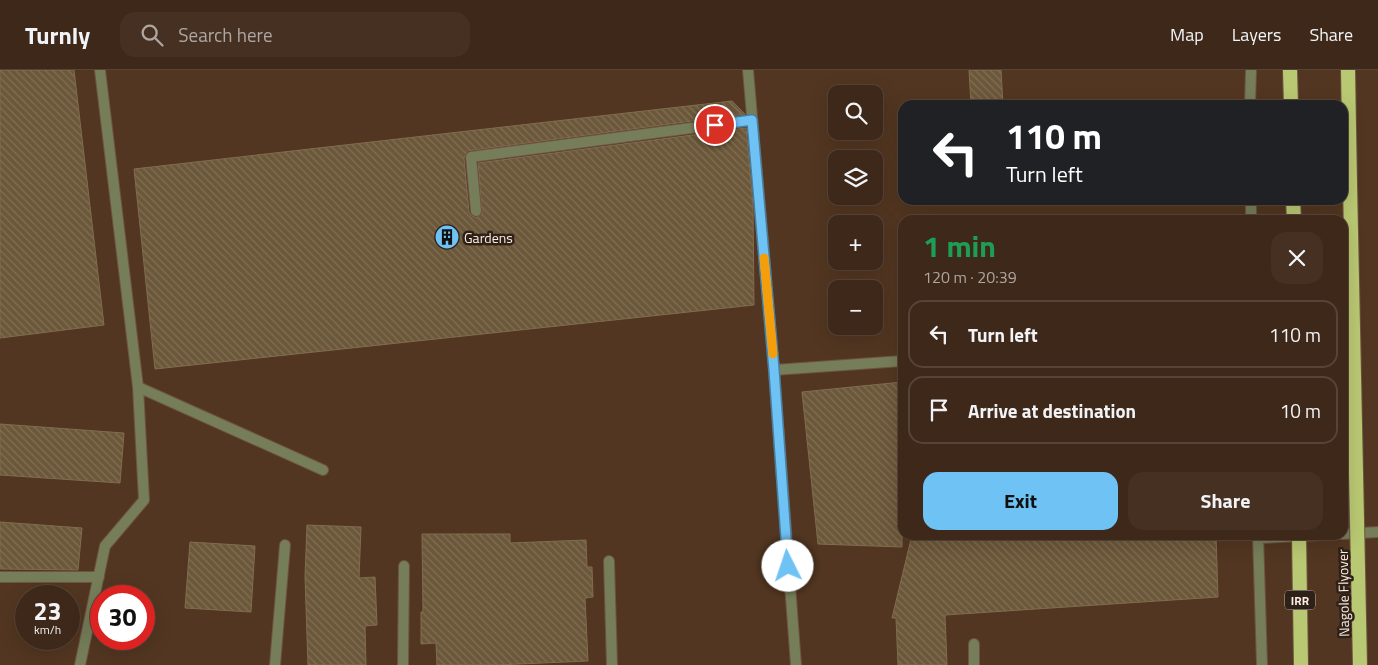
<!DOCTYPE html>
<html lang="en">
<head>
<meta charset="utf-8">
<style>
  :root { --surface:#3e2819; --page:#453022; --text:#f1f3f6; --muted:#ada6a2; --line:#574438; --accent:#6fc2f4 }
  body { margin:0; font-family:"Titillium Web",sans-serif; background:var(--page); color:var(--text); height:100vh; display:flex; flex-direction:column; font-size:19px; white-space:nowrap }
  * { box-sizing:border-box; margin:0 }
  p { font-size:16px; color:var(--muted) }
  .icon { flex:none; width:28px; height:28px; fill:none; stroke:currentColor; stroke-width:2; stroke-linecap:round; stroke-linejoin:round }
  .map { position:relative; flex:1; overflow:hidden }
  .details { position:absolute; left:898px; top:145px; width:450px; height:325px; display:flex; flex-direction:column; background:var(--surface); border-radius:15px; box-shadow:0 5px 20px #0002,0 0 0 1px var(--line) }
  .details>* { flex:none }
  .banner { position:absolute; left:898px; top:30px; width:450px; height:105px; border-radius:15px; box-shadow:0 5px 20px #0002,0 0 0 1px var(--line); background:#202124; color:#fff; overflow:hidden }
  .controls { position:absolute; left:828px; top:15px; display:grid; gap:10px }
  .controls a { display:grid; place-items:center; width:55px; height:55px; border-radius:10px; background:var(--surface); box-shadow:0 5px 20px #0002,0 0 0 1px var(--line); font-size:25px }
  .speed { position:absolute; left:15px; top:515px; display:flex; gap:10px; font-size:25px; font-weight:700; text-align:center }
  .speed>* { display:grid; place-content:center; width:65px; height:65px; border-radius:50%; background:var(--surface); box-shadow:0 5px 20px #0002,0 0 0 1px var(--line); line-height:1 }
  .speed small { font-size:12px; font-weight:400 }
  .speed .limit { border:8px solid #d22; background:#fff; color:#111 }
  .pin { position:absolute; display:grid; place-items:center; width:42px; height:42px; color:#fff; margin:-21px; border:2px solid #fff; border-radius:50%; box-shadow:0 1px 5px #0007 }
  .me { position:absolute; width:55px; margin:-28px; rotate:356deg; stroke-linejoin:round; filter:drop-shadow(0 0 4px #0008) }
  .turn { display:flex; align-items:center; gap:18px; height:105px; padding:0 25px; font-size:22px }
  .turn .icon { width:65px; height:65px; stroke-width:2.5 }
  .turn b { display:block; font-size:35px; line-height:42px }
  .round { display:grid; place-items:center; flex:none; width:52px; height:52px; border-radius:15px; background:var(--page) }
  .head { display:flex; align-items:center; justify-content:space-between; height:85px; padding:0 25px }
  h1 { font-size:30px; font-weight:700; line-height:38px; color:#1e9e55 }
  .action { display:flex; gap:10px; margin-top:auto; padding:10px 25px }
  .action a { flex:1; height:58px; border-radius:15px; background:var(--accent); color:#111; font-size:20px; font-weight:700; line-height:58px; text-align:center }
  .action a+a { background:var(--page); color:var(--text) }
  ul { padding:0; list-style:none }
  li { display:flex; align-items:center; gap:15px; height:68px; margin:0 10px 8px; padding:0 15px; border:2px solid var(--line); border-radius:15px }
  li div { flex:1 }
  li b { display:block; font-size:19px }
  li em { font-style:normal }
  header { display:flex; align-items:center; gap:30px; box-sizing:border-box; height:70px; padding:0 25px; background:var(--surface); border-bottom:1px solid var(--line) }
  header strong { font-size:24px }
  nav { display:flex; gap:28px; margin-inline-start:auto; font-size:18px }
  .search { width:350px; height:45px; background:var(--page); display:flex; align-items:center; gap:12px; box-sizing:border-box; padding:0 18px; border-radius:15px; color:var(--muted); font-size:19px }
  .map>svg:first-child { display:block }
</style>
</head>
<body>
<header>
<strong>Turnly</strong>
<div class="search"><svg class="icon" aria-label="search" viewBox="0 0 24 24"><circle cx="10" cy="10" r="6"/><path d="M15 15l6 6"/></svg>Search here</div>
<nav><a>Map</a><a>Layers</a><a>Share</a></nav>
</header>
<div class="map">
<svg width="1378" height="595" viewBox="0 0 1378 595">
  <defs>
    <pattern id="building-back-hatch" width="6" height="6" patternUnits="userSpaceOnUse" patternTransform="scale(1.25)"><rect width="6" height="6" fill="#6b5739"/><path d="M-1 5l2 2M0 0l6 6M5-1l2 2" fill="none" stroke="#816f55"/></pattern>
  </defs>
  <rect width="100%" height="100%" fill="#523621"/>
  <path fill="url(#building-back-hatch)" stroke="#816c4e" d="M0,0H74L104,255L0,268Z
    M969,0H1001L1003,35H971Z
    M732,31L745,44L467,81L464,88L469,142L471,145L476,148L482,143L478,93L746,58L753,135L754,235L155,299L134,99Z
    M902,312V477L818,474L802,322Z
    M0,354L124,363L120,413L0,405Z
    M0,452L82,458L78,500L0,499Z
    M307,455L361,457L359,508L375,507L377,555L365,556L366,595H308L305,507Z
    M422,464H510V473L586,470L587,497H592L593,527L585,528L588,591L497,595H437L436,573L421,574V542H423Z
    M912,465H1216L1218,527L945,545L947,595H898L896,548H892Z
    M190,472L255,476L251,542L185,538Z"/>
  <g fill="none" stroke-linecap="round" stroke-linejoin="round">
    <defs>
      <path id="minor" d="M748,0L774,300L796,595
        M476,141L471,87L752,50
        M774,300L902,291
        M138,317L323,400
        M609,491L612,595
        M0,507H99
        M974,574V595
        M80,595L105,476L144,430L138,317L100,0
        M275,595L285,475
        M403,595L404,496"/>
      <path id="tertiary" d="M1250,35L1251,0
        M1251,130V150
        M1342,464L1378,462
        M1258,465L1262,595
        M1259,468L1321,465"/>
      <path id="trunk" d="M1290,0L1291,35
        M1348,0L1350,114
        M1293,130L1294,150"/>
    </defs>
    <use href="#minor" stroke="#6e5340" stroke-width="12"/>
    <use href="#tertiary" stroke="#6e5340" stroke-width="12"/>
    <use href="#trunk" stroke="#6e5340" stroke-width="16"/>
    <use href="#minor" stroke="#767d59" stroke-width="10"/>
    <use href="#tertiary" stroke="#767d59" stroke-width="10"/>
    <use href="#trunk" stroke="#b9c872" stroke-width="14"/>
    <defs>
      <path id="trunk-bridge" d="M1350,114L1360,595
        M1299,465L1301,595"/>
    </defs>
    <use href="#trunk-bridge" stroke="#6e5340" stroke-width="16" stroke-linecap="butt"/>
    <use href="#trunk-bridge" stroke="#b9c872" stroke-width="14"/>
  </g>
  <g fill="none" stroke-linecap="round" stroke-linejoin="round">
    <defs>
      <path id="route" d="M715,55L752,50L774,300L788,496"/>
    </defs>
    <use href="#route" stroke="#487e9f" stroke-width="12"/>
    <use href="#route" stroke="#6fc2f4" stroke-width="9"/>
    <path stroke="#f59e0b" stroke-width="9" d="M764,188L773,284"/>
  </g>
  <defs>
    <symbol id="building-disc" viewBox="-11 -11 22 22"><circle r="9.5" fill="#6fc2f4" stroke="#2e2118"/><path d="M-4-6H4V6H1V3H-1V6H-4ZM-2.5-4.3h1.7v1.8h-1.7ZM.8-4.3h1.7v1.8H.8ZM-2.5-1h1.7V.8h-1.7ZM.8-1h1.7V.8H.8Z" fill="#111"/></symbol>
  </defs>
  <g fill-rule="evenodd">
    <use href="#building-disc" x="433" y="153" width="28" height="28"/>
  </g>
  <g text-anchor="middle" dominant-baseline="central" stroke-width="5" stroke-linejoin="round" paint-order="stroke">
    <rect fill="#2e2118" stroke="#c0afa4" stroke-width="1" x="1285" y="520.5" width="30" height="19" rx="4"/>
    <g font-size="12" font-weight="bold" fill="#ffece0">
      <text x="1300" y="530">IRR</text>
    </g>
    <g font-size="14" fill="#ffece0" stroke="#2e2118" text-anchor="start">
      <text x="464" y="167">Gardens</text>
    </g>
    <g font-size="14" fill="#ffece0" stroke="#2e2118">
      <text transform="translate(1343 523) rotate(-91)">Nagole Flyover</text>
    </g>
  </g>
</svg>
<div class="controls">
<a><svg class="icon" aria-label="search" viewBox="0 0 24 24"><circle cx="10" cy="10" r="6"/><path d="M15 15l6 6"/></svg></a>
<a><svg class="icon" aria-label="layers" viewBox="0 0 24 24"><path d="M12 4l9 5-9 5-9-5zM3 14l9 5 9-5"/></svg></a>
<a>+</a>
<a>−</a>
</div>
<div class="speed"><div>23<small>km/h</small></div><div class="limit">30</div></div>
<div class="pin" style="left:715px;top:55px;background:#d93025"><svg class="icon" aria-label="arrive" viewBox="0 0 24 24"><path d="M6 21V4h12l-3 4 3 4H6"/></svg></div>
<svg class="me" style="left:788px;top:496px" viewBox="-20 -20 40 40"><circle r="19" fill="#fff"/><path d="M0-13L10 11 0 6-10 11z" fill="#6fc2f4"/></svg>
<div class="banner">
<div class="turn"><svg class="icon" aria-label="left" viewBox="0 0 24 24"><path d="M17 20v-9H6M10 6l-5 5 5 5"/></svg><div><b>110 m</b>Turn left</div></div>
</div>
<section class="details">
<div class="head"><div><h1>1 min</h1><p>120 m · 20:39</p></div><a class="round"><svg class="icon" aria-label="close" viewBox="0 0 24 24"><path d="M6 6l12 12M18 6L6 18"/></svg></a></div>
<ul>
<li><svg class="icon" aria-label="left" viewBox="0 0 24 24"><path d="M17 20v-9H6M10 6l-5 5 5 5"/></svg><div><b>Turn left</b></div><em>110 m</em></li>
<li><svg class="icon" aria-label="arrive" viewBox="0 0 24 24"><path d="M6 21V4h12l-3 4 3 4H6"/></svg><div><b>Arrive at destination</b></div><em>10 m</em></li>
</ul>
<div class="action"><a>Exit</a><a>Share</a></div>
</section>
</div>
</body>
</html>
